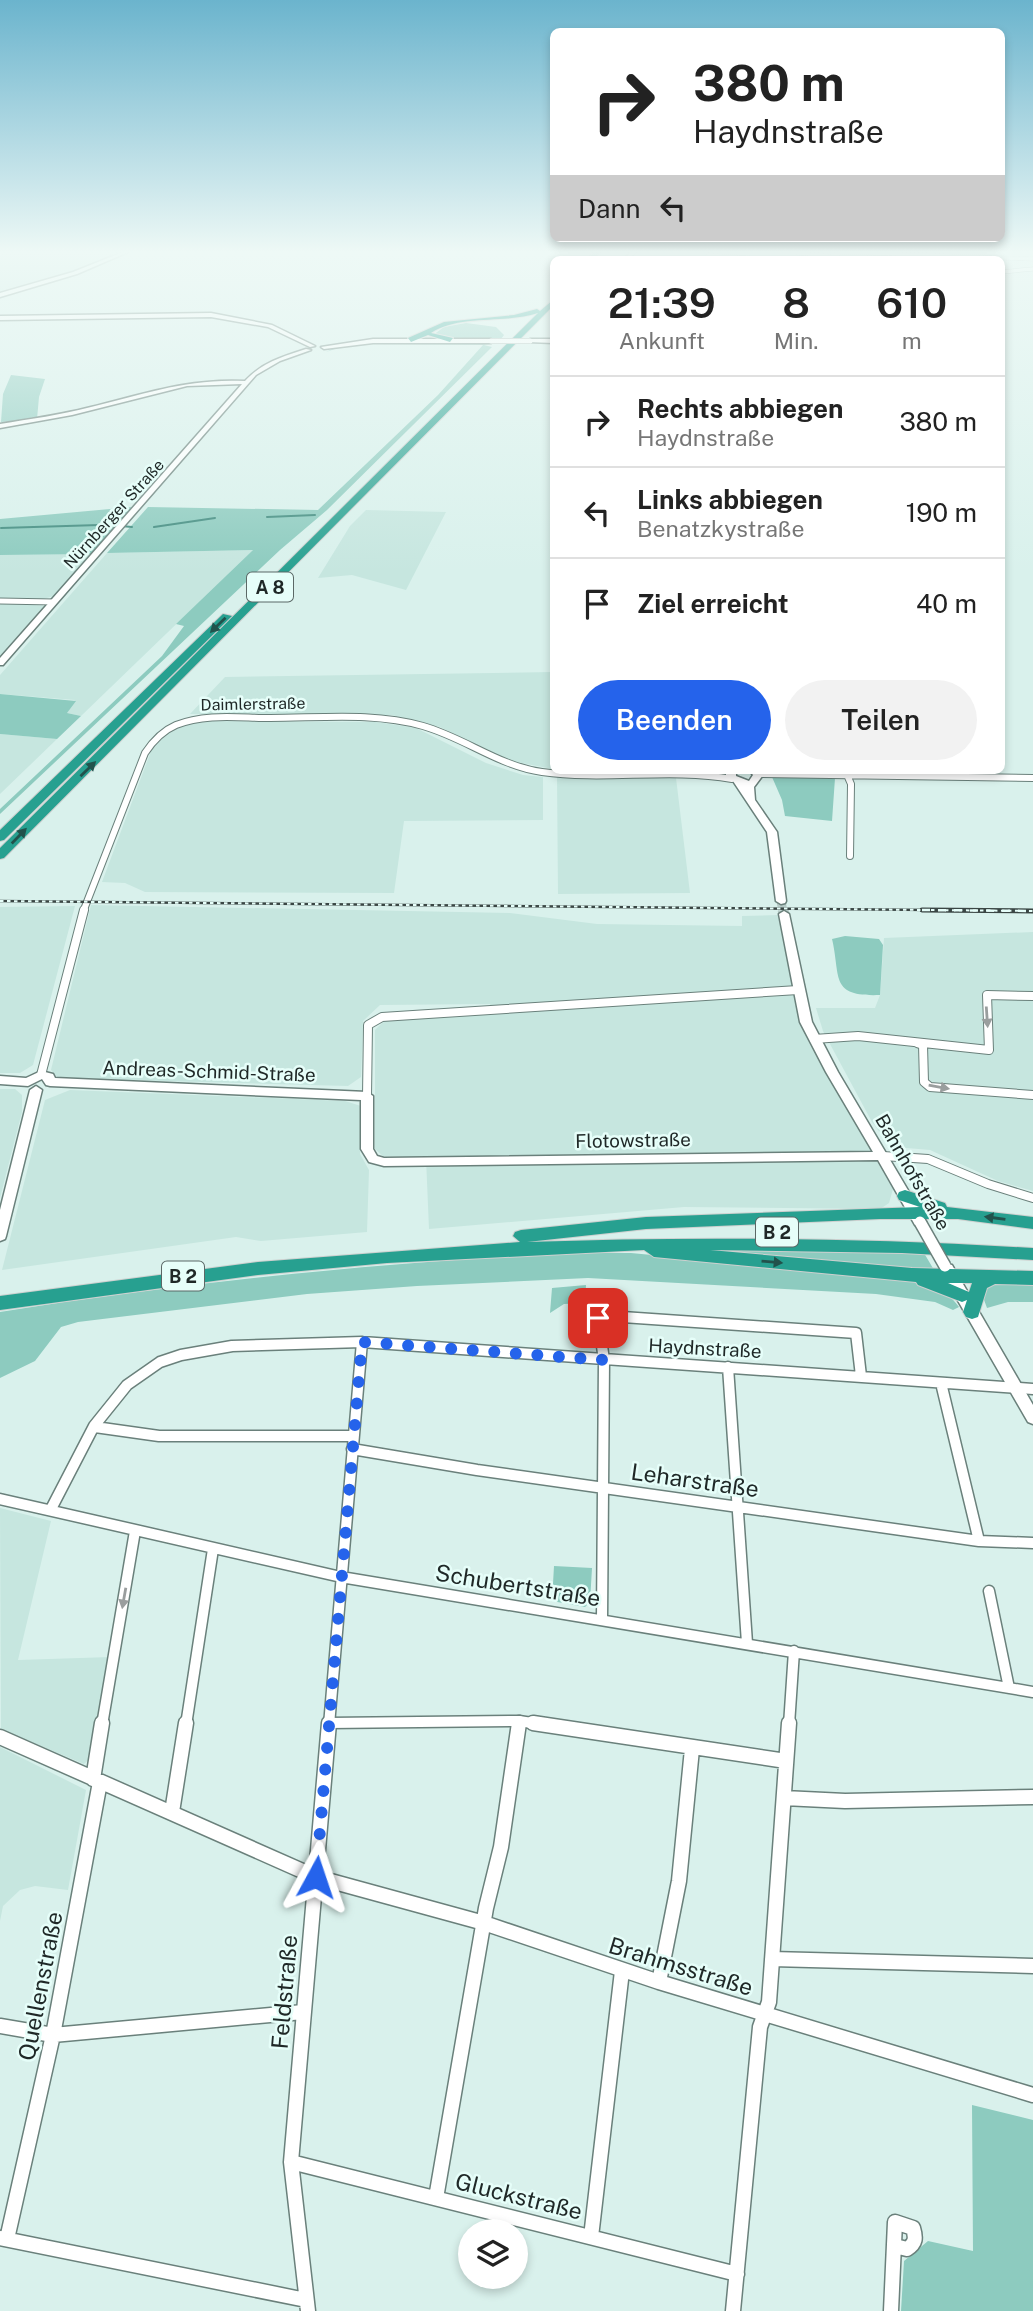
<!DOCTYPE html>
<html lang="de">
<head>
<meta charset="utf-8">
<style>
  :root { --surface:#fff; --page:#f2f2f2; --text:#222; --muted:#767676; --line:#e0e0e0; --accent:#2563eb }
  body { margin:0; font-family:"Public Sans",sans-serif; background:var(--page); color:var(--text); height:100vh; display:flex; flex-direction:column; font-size:26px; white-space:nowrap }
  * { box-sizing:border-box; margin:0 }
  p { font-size:23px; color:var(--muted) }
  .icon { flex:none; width:38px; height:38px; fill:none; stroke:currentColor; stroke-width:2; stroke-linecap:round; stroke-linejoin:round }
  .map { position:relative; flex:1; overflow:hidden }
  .side { position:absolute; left:550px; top:256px; width:455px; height:518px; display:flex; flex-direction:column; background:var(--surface); border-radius:10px; box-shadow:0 4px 10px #0003 }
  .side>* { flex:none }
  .guide { position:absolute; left:550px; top:28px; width:455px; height:214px; border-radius:10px; box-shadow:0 4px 10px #0003; background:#fff; color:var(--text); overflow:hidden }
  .controls { position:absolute; left:458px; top:2219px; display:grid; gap:14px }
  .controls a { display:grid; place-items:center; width:70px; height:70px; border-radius:50%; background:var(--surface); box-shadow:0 4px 10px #0003; font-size:35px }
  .pin { position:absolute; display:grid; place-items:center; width:60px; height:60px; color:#fff; margin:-30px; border-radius:14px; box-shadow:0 4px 10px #0006 }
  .me { position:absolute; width:77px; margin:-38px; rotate:5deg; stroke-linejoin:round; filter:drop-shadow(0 0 5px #0008) }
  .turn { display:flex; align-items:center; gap:24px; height:147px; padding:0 28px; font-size:32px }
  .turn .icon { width:91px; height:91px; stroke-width:2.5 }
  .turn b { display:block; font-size:49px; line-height:60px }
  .then { display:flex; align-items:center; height:66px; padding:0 28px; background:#0003; gap:14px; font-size:26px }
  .eta { display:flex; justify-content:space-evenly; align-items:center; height:119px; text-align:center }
  .eta b { font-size:42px; font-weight:600; line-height:49px }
  .button { display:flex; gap:14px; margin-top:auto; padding:14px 28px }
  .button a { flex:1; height:80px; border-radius:42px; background:var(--accent); color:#fff; font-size:28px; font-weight:600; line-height:80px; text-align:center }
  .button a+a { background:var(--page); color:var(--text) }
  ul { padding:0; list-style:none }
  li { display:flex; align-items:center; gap:21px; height:91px; padding:0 28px; border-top:2px solid var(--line) }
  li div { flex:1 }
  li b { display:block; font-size:26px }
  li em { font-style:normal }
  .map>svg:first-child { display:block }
</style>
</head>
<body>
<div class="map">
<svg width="1033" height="2311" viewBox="0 0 1033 2311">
  <rect width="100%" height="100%" fill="#d9f1ec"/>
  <path fill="#c6e6df" d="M0,250H126L64,274L0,292V258L3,252Z
    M366,510L446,512L406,590L352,575L318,578L350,526Z
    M253,550L81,716L67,713L75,700L0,694V675L107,553Z
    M93,554L54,596L43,599H0V555Z
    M0,602L45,606L0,658Z
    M553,672V769L506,760L440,727L392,715L190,714L225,677Z
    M206,721L376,722L416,728L486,763L523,775L543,777V820L404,821L394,893L145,892L125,883L102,882L151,751L169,731L179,726Z
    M0,734L57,739L0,794Z
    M557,777L676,778L690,893L558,894Z
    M91,905L510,913L597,924L742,926V916L778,915L802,1025L810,1045L893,1189L889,1203L880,1209L684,1207L429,1229L426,1158L383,1156L375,1149V1030L386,1019L493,1014L490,1004L380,1005L363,1021L361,1077L348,1086L58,1078L51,1070Z
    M75,906L33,1065L20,1073H0V907Z
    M1033,932V1191L998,1181L930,1150L895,1147L887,1142L872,1122L823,1031L816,1008H875L880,995L884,938Z
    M0,1089H15L22,1095V1112L0,1198Z
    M70,1090L345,1101L361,1106L360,1154L369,1170L367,1232L261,1241L236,1237L2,1270L45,1100Z
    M0,1508L51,1521L18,1660L111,1657L93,1756L84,1764L1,1729Z
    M0,1747L86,1790L68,1890L35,1886L20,1890L3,1906L0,1921Z"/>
  <path fill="#8dcbbf" d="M466,323L496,327L504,335L501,339H451L433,335L444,327Z
    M408,342L497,343L484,345L492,347L327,510L280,550L0,814V809L162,656L184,626L176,624L253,550L107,553L148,507L318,510L438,395L483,345L373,344L341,347L326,352C348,339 383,343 408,342Z
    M11,375L45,379L39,397L37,419L1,422L3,394Z
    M132,507L134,508L93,554L0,555V519Z
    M0,694L76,701L67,713L81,716L57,739L0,734Z
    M772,777L835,778L832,821L785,816L782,800Z
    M845,936L879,939L883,945L880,995C829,997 841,977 832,939Z
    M657,1247L924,1253L934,1270Z
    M560,1253H631L904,1279C926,1285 945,1287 959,1307L953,1310L935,1302L876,1294L588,1278L417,1286L307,1294L78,1322L61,1327L35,1361L0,1378V1312C186,1282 372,1264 560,1253Z
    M994,1281L1033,1282V1302H1008L987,1308L983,1297L985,1285Z
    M586,1285L585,1303L564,1304L550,1313L552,1288Z
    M554,1566L592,1568L590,1602L585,1607L552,1601Z
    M972,2105L1033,2120V2311H901L904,2261L928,2241L973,2251Z"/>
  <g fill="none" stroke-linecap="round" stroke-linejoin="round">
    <path stroke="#418b7f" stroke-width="2" d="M267,517L315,515
      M121,526L132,527
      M154,527L215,518
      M1,528L99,525"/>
    <path stroke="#b4c9c5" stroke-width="9" stroke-dasharray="9 4.5" stroke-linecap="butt" d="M781,901L783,912"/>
    <path stroke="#b4c9c5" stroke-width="11" stroke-dasharray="11 6" stroke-linecap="butt" d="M783,910L784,914"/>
    <defs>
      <path id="street-far5" d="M793,250L798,253L829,256
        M708,255L762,259
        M824,259L843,252L1033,259
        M1001,272L1033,269"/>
      <path id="street-far4" d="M0,601L54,602"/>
      <path id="street-far3" d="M757,774L1033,778
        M847,775L851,784L850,856
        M83,912L145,753C153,741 162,731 176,725C206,713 239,718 270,718C321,718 374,712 423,726C465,738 499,766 542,772C605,781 669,768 732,779"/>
      <path id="street-far2" d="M814,1039L858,1036L989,1050L987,995L1033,996
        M917,1043L923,1045L924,1082L930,1087L1033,1095
        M41,1075L84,910
        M367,1096L368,1025L382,1017L798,990
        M883,1156L928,1159L988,1184L1033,1198"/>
      <path id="street-far1" d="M728,1367L747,1643
        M941,1383L979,1541
        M95,1427L159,1436H353
        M352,1449L477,1470L979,1541L1033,1543
        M0,1499L341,1577L1033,1692
        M51,1509L94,1426L127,1385L160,1362L181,1355L232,1346L362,1342L1033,1389
        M989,1591L1009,1688
        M602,1620L604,1360L598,1318L608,1316L856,1333L861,1376
        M329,1723L519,1721L545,1725
        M102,1725L135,1531
        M186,1725L213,1549
        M329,1725L362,1342
        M518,1725L519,1721
        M789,1725L794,1651"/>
      <path id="street" d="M533,1723L786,1761
        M0,1737L316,1877L484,1923L659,1982L1033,2095
        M93,1779L102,1723
        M784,1798L845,1801L1033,1797
        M172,1812L186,1723
        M772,1959L1033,1966
        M659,1982L679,1881L692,1749
        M0,2026L53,2035L303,2012
        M291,2162L737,2274
        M436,2198L486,1908L501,1847L519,1723
        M591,2237L622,1971
        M0,2238L306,2300
        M7,2239L53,2035L100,1782
        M308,2311L291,2162L329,1723
        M733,2311L760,2027L769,2002L789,1723
        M891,2311L895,2222L913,2228C916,2238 916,2243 907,2249L895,2246"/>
      <path id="secondary" d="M128,250H133L77,274L0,297V293L73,272Z
        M633,250H637L629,259H624Z
        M211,313L272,325L315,346L310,347L268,327L211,317L0,320V316Z
        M373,339H491L494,341L491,343H373L324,349L321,347Z
        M530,339H553V343L528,342Z
        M306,349L311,350L280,361L256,375L3,665H0V658L242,384L187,386L72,415L0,428V424C30,419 61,415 91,407C144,394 189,378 245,381C261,363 284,356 306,349Z
        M726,770H736V776L749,781L753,775L749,770H759L763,775L754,787L755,800L777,832L786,901L785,903L781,904L776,901L767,832L733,781L726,777Z
        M784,911L789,914L812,1022L838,1072L925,1219L926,1222L925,1225H915L878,1160L384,1166L369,1162L361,1149V1100L50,1086L46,1085L42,1079L28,1086L0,1084V1076L26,1078L41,1071L53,1074L55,1078L367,1092L373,1096V1149L377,1156L384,1158L873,1152L826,1072L800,1022L779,914Z
        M36,1086L42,1090L6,1236L5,1239L0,1241V1210L30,1090Z
        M947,1264L952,1265L1033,1405V1424L1028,1422L942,1273L940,1269L942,1265Z"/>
      <path id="highway" d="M596,250H602L594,259H587Z
        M553,300V306L4,858L0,859V848L538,313C505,324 459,314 431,333L453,338L450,342L428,335L411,342L408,338L444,322L514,315L537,309L540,311Z
        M223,614L232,616L4,840L0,841V830Z
        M905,1190L945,1203L947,1207L1033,1217V1229L958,1219H880L646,1229L527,1242C696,1236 864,1238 1033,1248V1260L902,1253L710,1250L912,1268L1033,1271V1285L995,1284L987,1288L978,1317L972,1319L966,1317L963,1312L967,1300L962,1302L918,1285L916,1282L654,1257L644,1250L387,1263L258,1275L0,1310V1296L258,1262L520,1242L513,1236L515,1232L521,1230L646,1217L920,1207L899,1200L897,1196L899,1192ZM948,1283H972L969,1292Z"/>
    </defs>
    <use href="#street-far5" stroke="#6a807b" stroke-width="4.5"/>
    <use href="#street-far4" stroke="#6a807b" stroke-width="7"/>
    <use href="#street-far3" stroke="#6a807b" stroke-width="8"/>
    <use href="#street-far2" stroke="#6a807b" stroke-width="10"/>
    <use href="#street-far1" stroke="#6a807b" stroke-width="13"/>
    <use href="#street" stroke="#6a807b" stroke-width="17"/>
    <use href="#secondary" stroke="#6a807b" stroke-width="3"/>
    <use href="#highway" stroke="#ced0cf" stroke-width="2"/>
    <use href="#street-far5" stroke="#fff" stroke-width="3.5"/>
    <use href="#street-far4" stroke="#fff" stroke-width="5"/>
    <use href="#street-far3" stroke="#fff" stroke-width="6"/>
    <use href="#street-far2" stroke="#fff" stroke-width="8"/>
    <use href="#street-far1" stroke="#fff" stroke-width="10"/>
    <use href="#street" stroke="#fff" stroke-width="14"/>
    <use href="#secondary" fill="#fff" fill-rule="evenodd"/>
    <use href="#highway" fill="#27a090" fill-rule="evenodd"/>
    <defs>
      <path id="rail-far1" d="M0,901L1033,911"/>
      <path id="rail" d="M922,910L1033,911"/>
    </defs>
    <use href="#rail-far1" stroke="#3a4644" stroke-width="2.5"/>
    <use href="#rail" stroke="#3a4644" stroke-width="5"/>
    <use href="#rail-far1" stroke="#e6fef9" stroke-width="2" stroke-dasharray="3.5" stroke-linecap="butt"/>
    <use href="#rail" stroke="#e6fef9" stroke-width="2.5" stroke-dasharray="8" stroke-linecap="butt"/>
    <defs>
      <path id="secondary-bridge-far1" d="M491,341H530"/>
      <path id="secondary-bridge" d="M920,1222L945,1266"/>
    </defs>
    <use href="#secondary-bridge-far1" stroke="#6a807b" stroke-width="6" stroke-linecap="butt"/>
    <use href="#secondary-bridge" stroke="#6a807b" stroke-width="14" stroke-linecap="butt"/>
    <use href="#secondary-bridge-far1" stroke="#fff" stroke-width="5"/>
    <use href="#secondary-bridge" stroke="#fff" stroke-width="11"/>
  </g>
  <defs><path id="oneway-solid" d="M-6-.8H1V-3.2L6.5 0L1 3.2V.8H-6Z" transform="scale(1.75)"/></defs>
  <g fill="#22524c">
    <use href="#oneway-solid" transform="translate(218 625) rotate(136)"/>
    <use href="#oneway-solid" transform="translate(88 769) rotate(-44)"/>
    <use href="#oneway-solid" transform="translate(19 836) rotate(-46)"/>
    <use href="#oneway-solid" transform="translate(995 1218) rotate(-172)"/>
    <use href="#oneway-solid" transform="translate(772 1262) rotate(5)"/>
  </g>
  <g fill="#9a9e9e">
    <use href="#oneway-solid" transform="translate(987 1017) rotate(86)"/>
    <use href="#oneway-solid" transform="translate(939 1087) rotate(10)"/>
    <use href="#oneway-solid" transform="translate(124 1598) rotate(100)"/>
  </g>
  <linearGradient id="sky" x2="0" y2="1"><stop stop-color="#6bb4cd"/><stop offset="0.44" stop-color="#eef9f6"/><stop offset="1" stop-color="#eef9f6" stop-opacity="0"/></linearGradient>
  <rect width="1033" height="573" fill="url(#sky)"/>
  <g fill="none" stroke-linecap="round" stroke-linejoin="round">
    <path stroke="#2563eb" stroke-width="12" stroke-dasharray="0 21.6" d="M316,1877L362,1342L604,1360L598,1318"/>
  </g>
  <g text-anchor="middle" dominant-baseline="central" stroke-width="5" stroke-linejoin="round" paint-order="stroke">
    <g font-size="16" fill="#1f2827" stroke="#e6fef9">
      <text transform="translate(114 514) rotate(-48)">Nürnberger Straße</text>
      <text transform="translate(253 704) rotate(-1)">Daimlerstraße</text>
    </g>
    <g fill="#e6fef9" stroke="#5b6866" stroke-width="2">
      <rect x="247" y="572.5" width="46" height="29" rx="5"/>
      <rect x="756" y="1217.5" width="42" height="29" rx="5"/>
      <rect x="162" y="1261.5" width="42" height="29" rx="5"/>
    </g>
    <g font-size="18" font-weight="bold" fill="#1f2827">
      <text x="270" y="587">A 8</text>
      <text x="777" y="1232">B 2</text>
      <text x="183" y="1276">B 2</text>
    </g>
    <g font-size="19" fill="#1f2827" stroke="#e6fef9">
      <text transform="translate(209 1071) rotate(2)">Andreas-Schmid-Straße</text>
      <text transform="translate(633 1140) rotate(-1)">Flotowstraße</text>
      <text transform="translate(913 1172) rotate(60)">Bahnhofstraße</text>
      <text transform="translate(705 1348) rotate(3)">Haydnstraße</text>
    </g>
    <g font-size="23" fill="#1f2827" stroke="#e6fef9">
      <text transform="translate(695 1480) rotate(8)">Leharstraße</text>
      <text transform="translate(518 1585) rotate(9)">Schubertstraße</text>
      <text transform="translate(681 1966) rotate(17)">Brahmsstraße</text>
      <text transform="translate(40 1986) rotate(-79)">Quellenstraße</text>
      <text transform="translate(284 1992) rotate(-85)">Feldstraße</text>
      <text transform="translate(519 2196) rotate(14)">Gluckstraße</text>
    </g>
  </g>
</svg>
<div class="controls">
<a><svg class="icon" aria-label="layers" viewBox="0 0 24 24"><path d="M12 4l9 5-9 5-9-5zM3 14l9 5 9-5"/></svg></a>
</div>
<div class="pin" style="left:598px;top:1318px;background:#d93025"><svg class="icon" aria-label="arrive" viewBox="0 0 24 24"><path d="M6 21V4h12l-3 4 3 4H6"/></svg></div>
<svg class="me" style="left:316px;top:1877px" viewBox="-20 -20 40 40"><path d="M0-17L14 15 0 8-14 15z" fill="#2563eb" stroke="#fff" stroke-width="4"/></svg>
<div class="guide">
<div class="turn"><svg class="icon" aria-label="right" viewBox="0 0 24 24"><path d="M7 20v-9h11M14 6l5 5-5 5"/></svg><div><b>380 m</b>Haydnstraße</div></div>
<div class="then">Dann<svg class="icon" aria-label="left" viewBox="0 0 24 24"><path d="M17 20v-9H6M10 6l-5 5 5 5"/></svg></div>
</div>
<section class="side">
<div class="eta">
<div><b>21:39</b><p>Ankunft</p></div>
<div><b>8</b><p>Min.</p></div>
<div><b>610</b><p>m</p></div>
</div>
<ul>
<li><svg class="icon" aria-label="right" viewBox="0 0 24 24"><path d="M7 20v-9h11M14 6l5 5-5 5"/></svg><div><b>Rechts abbiegen</b><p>Haydnstraße</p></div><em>380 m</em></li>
<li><svg class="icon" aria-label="left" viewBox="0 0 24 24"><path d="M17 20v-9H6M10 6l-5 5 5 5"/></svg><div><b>Links abbiegen</b><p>Benatzkystraße</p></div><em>190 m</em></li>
<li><svg class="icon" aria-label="arrive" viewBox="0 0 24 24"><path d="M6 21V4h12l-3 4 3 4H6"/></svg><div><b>Ziel erreicht</b></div><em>40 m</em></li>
</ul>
<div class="button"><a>Beenden</a><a>Teilen</a></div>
</section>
</div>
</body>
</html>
